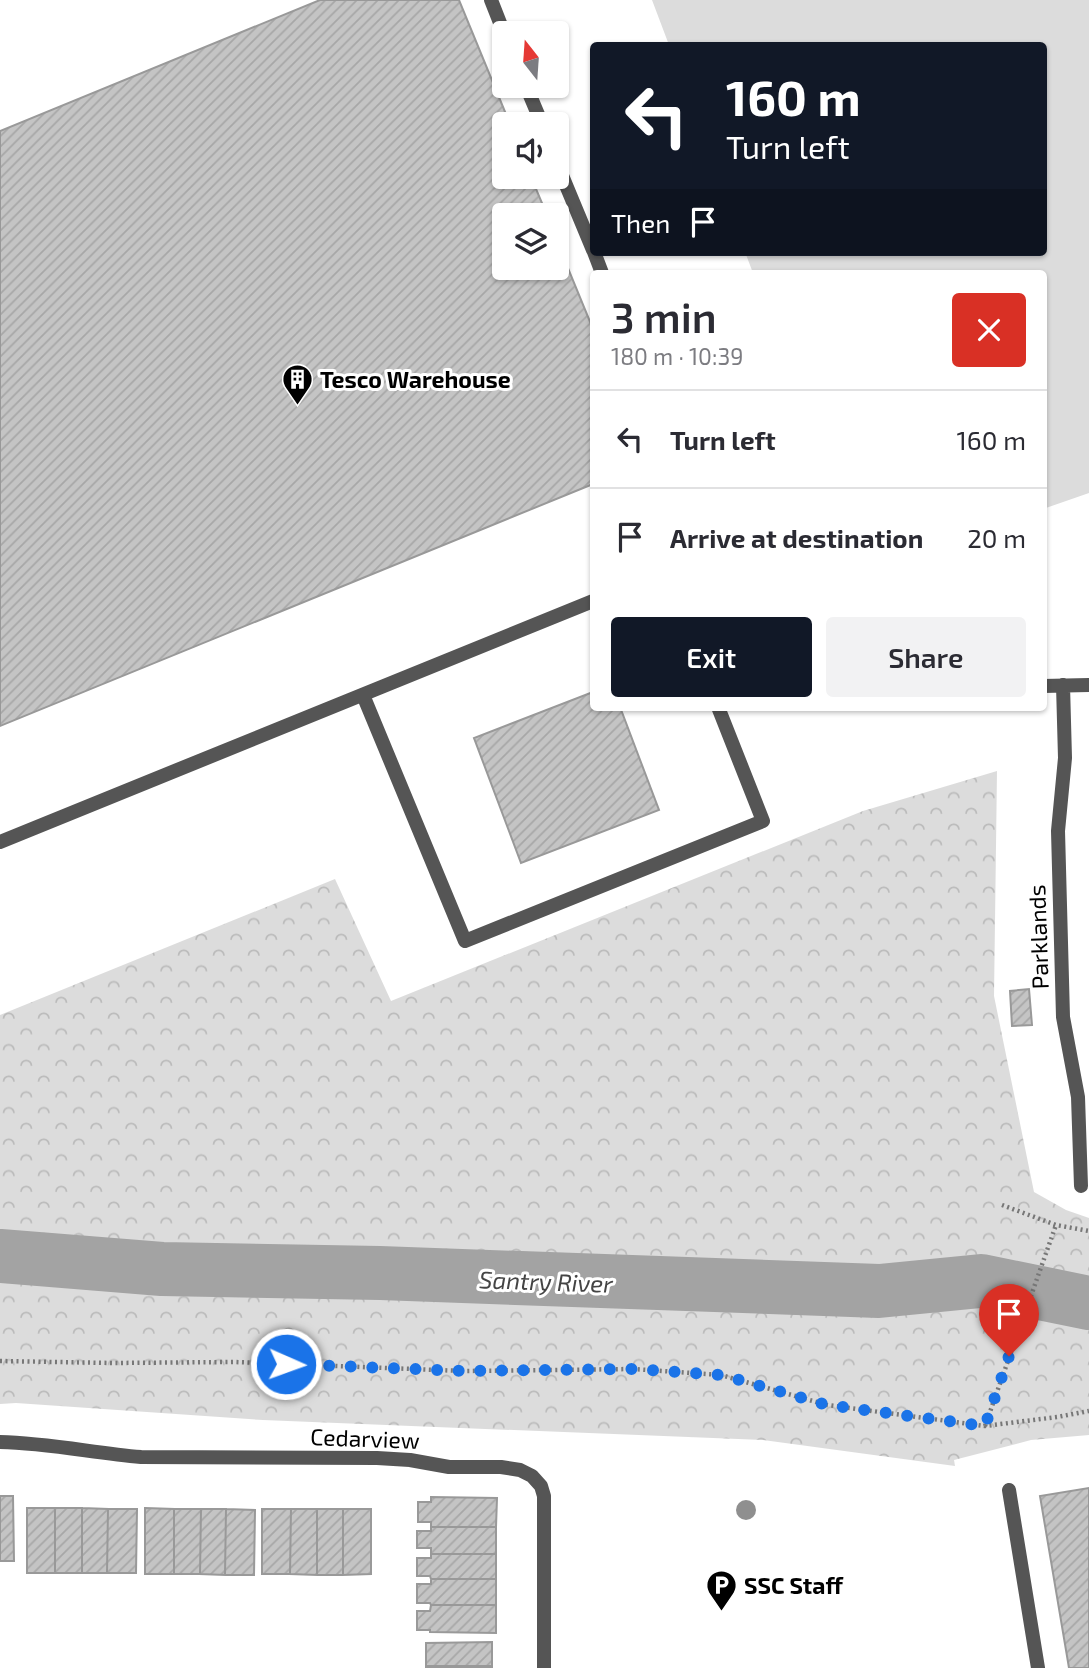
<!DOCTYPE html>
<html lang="en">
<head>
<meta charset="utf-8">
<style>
  :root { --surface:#fff; --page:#f2f2f3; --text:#2b2b33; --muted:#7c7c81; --line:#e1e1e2; --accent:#111827 }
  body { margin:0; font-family:"Exo 2",sans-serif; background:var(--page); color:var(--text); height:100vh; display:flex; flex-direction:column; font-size:26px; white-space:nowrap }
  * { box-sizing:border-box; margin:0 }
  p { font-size:23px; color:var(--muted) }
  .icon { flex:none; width:38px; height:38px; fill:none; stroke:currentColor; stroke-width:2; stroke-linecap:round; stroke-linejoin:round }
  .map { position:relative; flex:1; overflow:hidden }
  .side { position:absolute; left:590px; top:270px; width:457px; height:441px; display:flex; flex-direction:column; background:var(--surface); border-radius:7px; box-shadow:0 2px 5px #0004 }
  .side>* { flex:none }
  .hud { position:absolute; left:590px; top:42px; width:457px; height:214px; border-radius:7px; box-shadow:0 2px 5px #0004; background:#111827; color:#fff; overflow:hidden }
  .needle { width:46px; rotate:343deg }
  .buttons { position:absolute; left:492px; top:21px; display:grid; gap:14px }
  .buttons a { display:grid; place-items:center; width:77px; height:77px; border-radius:7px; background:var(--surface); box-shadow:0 2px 5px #0004; font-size:35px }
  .pin { position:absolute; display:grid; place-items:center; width:60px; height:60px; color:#fff; margin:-72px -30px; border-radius:50% 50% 50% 0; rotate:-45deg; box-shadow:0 0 7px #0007 }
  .pin .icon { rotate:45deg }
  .me { position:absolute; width:77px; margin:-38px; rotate:92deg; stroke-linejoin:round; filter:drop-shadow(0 0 5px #0008) }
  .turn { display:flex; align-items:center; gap:24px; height:147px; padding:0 21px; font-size:32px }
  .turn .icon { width:91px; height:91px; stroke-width:2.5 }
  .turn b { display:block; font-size:49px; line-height:60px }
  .then { display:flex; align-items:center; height:66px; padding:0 21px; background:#0003; gap:14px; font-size:26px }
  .round { display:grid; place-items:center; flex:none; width:74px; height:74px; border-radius:7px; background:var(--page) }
  .head { display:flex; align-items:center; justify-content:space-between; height:119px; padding:0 21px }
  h1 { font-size:42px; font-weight:600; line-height:52px }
  .cta { display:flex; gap:14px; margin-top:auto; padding:14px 21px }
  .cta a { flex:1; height:80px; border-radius:7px; background:var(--accent); color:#fff; font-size:28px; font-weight:600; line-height:80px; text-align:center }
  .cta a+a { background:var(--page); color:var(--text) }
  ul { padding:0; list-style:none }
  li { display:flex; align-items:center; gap:21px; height:98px; padding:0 21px; border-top:2px solid var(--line) }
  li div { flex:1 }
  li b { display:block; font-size:26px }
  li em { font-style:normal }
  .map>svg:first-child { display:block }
</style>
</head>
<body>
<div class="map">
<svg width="1089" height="1668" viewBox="0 0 1089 1668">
  <defs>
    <pattern id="forest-crowns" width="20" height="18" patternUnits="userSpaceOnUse" patternTransform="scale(1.75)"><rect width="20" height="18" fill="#dcdcdc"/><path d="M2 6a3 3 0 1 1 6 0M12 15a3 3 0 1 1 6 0" fill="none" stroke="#bbb"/></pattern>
    <pattern id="building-hatch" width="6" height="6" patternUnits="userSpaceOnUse" patternTransform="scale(1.75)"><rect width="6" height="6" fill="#c4c4c4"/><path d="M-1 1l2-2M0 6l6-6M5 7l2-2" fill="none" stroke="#a7a7a7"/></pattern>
  </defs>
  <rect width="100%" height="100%" fill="#fff"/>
  <path fill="url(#forest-crowns)" d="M997,771L994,996L1034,1192L1066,1210L1089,1218V1435L1031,1440L954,1460L955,1466L763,1440L263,1420L16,1403L0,1404V1015L335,879L391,1001L863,811Z"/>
  <path fill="#dcdcdc" d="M652,0H1089V493L1043,509V273H753L745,252H1043V46L669,45Z"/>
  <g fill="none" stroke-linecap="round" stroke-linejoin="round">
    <path stroke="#a3a3a3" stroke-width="54" d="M0,1256L162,1269L380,1273L879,1291L981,1281L1089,1303"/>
  </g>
  <path fill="url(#building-hatch)" stroke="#999" stroke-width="2" d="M320,0H459L510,124H504V177H531L547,215H504V268H556V239L593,329V484L0,726V131Z
    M593,692V707H620L659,810L521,863L474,738Z
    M1029,989L1032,1025L1012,1026L1010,991Z
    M1089,1488V1668H1069L1040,1496Z
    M0,1496H13L14,1561H0Z
    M431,1497L497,1498L496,1527H431V1522H418V1502H431Z
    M27,1508H55V1573H27Z
    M55,1508H82V1573H55Z
    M82,1508L108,1509L107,1573H82Z
    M145,1508L174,1509V1574H145Z
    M108,1509H137L136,1573H107Z
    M174,1509H201L200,1574H174Z
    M201,1509H226L225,1575L200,1574Z
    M226,1509L255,1510L254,1575H225Z
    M262,1509H291L290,1574H262Z
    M291,1509H317V1575L290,1574Z
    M317,1509H343V1575H317Z
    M343,1509H371V1574L343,1575Z
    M431,1527H496V1554H431V1548H417V1531H431Z
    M431,1554H496V1579H431L430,1576H417V1558H431Z
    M431,1579H496V1605H431L430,1603H417V1584H431Z
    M431,1605H496V1633L430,1632V1630H417V1611H430Z
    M492,1642V1666H426V1643Z
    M426,1666H492V1668H426Z"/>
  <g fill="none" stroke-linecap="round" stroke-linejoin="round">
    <path stroke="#777" stroke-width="4.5" stroke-dasharray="2 3.5" stroke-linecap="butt" d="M1002,1205L1056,1225L1089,1231
      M0,1361L112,1363L235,1362L463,1371L633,1369L721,1375L827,1405L985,1426L1057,1417L1089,1411
      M985,1426L1056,1225"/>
    <path stroke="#555" stroke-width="14" d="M491,0L504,33
      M526,86L542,124
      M556,161L593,250
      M594,252L602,273
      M1063,685L1065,758L1058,831L1063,1017L1078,1097L1081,1186
      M1043,686L1089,685
      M363,695L465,941L763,821L718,707
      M0,842L593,601
      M1009,1490L1038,1668"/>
    <path stroke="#555" stroke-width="14" d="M0,1442C48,1443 94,1453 141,1457L377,1458L410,1460L449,1467H501L520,1470L532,1476L541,1486L544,1496V1668"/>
  </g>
  <circle fill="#8f8f8f" cx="746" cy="1510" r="10"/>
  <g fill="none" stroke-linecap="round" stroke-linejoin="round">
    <path stroke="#1a73e8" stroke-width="12" stroke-dasharray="0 21.6" d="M286,1364L463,1371L633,1369L722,1375L827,1405L985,1426L1009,1356"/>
  </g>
  <defs>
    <symbol id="building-pin" viewBox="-11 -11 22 30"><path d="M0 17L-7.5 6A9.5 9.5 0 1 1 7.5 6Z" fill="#000" stroke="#fff"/><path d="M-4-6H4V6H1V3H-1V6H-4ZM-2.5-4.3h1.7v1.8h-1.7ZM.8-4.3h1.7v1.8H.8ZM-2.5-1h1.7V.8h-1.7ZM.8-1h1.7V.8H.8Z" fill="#fff"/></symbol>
    <symbol id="parking-pin" viewBox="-11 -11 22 30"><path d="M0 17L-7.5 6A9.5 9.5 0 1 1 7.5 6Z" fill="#000" stroke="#fff"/><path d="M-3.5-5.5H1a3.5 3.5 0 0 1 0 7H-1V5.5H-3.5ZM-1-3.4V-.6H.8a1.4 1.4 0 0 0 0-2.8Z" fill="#fff"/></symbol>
  </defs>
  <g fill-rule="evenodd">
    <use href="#building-pin" x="280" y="362" width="35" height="47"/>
    <use href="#parking-pin" x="704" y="1568" width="35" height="47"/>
  </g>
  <g text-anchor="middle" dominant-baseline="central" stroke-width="6" stroke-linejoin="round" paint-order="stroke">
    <g font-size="23" font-weight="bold" fill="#000" stroke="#fff" text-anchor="start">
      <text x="320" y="379">Tesco Warehouse</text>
      <text x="744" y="1585">SSC Staff</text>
    </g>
    <g font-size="23" fill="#000" stroke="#fff">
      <text transform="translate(1038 937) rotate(-92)">Parklands</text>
      <text transform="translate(365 1438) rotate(2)">Cedarview</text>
    </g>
    <g font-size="24" font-style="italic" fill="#444" stroke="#fff">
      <text transform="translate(546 1281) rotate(2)">Santry River</text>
    </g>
  </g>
</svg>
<div class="buttons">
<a><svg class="needle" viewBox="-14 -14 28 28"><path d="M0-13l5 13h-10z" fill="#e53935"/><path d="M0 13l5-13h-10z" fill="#7c7c81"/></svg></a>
<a><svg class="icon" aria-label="sound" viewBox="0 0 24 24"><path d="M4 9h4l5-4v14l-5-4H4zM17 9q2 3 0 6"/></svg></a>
<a><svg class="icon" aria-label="layers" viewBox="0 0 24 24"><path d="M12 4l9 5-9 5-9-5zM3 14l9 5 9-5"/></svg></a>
</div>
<div class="pin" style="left:1009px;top:1356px;background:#d93025"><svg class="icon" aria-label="arrive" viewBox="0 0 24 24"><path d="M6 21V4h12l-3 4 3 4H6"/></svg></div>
<svg class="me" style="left:286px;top:1364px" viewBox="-20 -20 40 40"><circle r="17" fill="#1a73e8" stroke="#fff" stroke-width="3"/><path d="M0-11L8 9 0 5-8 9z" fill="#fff"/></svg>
<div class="hud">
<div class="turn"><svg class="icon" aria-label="left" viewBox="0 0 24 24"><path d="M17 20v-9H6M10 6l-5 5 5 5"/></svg><div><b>160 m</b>Turn left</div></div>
<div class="then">Then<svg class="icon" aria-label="arrive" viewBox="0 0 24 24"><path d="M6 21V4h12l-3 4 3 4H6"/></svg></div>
</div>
<section class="side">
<div class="head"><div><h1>3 min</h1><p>180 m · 10:39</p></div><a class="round" style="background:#d93025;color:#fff"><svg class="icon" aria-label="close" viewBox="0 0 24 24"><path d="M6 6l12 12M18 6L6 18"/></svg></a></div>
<ul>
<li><svg class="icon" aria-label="left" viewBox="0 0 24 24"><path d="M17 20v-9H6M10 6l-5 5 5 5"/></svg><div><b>Turn left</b></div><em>160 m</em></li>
<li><svg class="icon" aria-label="arrive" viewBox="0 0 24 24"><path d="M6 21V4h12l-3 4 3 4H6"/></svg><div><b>Arrive at destination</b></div><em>20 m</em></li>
</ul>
<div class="cta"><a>Exit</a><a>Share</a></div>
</section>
</div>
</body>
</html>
